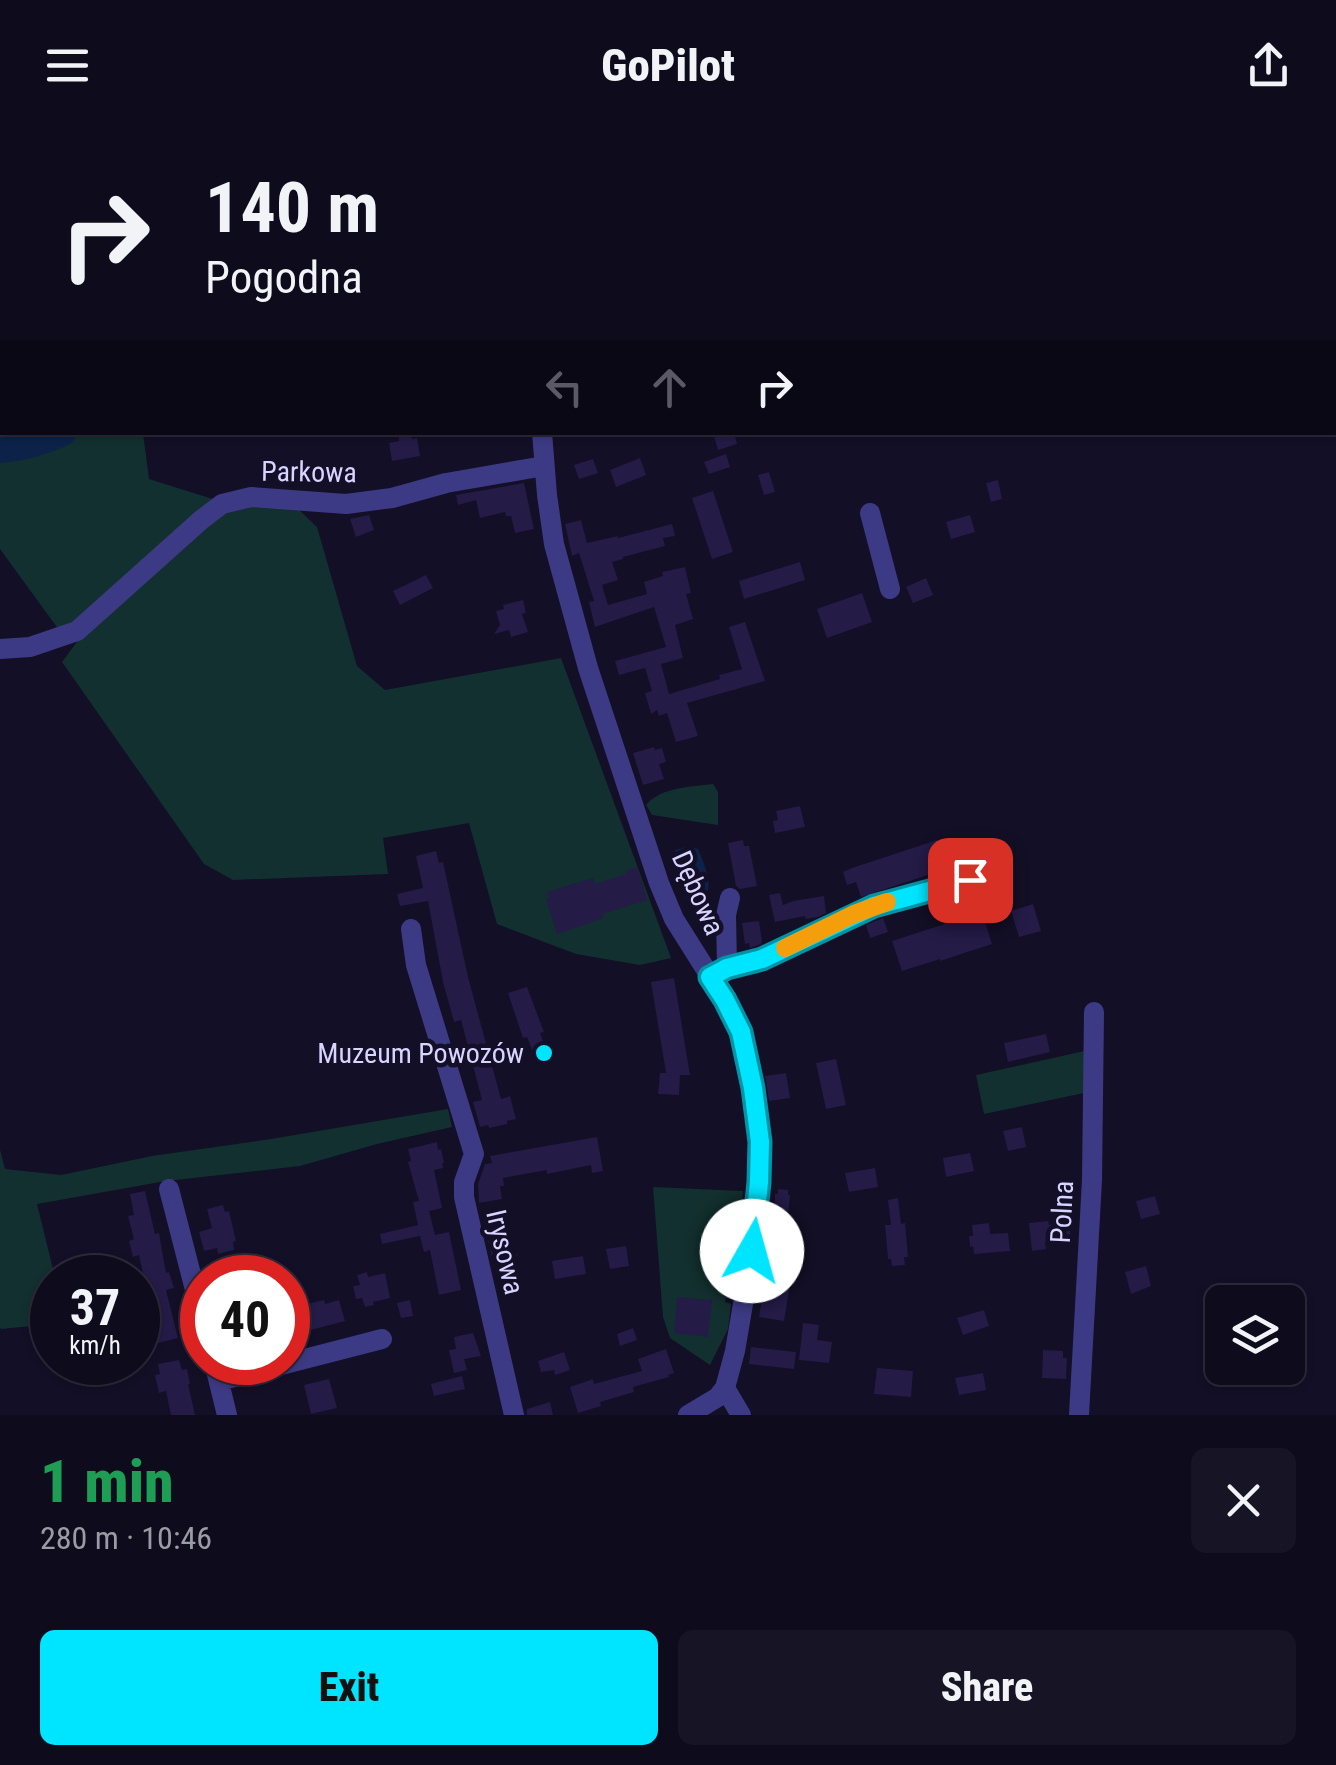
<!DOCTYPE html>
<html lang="en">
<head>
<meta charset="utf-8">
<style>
  :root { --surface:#0e0b1c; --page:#171425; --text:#f1f3f6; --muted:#9b9ba3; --line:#2e2b3b; --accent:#00e5ff }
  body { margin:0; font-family:"Roboto Condensed",sans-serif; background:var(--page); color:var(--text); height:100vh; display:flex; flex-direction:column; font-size:38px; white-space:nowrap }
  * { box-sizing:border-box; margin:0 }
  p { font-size:32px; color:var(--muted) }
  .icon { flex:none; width:55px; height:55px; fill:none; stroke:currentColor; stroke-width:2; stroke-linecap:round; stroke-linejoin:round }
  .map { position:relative; height:1285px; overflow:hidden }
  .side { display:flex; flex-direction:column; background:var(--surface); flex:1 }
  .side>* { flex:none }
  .hud { position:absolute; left:0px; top:0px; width:1338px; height:305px; box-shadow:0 2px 8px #0004,0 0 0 2px var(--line); background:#0e0b1c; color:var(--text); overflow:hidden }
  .tools { position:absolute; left:1205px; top:1155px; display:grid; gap:20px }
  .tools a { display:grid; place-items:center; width:100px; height:100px; border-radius:15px; background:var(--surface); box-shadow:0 2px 8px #0004,0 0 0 2px var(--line); font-size:50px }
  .speed { position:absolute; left:30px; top:1125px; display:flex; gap:20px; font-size:50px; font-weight:700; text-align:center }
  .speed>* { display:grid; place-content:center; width:130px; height:130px; border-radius:50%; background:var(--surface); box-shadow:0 2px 8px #0004,0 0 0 2px var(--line); line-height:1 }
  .speed small { font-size:25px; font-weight:400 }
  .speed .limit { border:15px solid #d22; background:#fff; color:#111 }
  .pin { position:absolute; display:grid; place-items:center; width:85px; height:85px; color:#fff; margin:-42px; border-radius:20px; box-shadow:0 5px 15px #0006 }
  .me { position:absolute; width:110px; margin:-55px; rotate:7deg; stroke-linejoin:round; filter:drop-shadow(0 0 8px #0008) }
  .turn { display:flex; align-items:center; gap:35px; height:210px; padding:0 40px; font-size:45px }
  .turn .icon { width:130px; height:130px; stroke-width:2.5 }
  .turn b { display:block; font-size:70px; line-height:85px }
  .lanes { display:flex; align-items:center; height:95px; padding:0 40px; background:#0003; justify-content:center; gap:50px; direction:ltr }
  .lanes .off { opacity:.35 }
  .round { display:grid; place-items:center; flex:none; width:105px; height:105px; border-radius:15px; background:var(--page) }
  .head { display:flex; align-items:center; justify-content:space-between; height:170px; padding:0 40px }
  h1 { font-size:60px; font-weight:800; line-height:75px; color:#1e9e55 }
  .cta { display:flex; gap:20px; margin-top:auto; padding:20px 40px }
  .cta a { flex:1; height:115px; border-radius:15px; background:var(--accent); color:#111; font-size:40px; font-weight:800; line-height:115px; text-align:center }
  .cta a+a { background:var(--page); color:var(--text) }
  header { display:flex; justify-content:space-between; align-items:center; height:130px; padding:0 40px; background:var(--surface); font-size:45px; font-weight:800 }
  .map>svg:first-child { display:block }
</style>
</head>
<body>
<header><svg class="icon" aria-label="menu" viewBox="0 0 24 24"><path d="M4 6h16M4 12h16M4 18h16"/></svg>GoPilot<svg class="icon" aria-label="share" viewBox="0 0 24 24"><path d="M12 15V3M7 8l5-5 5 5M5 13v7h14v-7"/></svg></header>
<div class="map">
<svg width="1336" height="1285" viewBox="0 0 1336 1285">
  <rect width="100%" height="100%" fill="#130f26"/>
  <path fill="#12302f" d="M0,0H190L193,2H2V302L143,303L149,349L216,370L84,487L59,500L0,419Z
    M293,374L317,397L357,536L385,560L561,528L671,828L640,835L576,824L497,794L469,693L383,708L388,744L233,750L204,734L62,532L85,501L227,377Z
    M713,654L718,662V695L652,685L646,675C661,657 690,657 713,654Z
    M1089,920V962L984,984L976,945Z
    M448,979L452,997L377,1014L300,1036L166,1051L37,1074L55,1147L52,1148V1194L1,1199L0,1197V1020L5,1039L61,1045L152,1026L271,1009Z
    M653,1057L743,1061L739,1109L729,1146L725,1172L731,1174L728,1199L710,1235L670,1208L663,1187Z"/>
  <path fill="#0c2248" d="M0,0H27L28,2H2V302L77,303L72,313C49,324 26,331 0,333Z
    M690,716L698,719C704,733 712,750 707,764L690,771L686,768L674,729L675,720Z"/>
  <path fill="#241b47" d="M398,302H411L412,309L417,308L420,326L392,331L389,313L399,311Z
    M713,302H734L737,314L718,320Z
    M726,324L730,337L709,344L704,332Z
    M640,328L646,345L616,357L610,340Z
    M593,329L598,343L579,349L574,335Z
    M769,342L775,362L764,365L758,345Z
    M998,350L1002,369L991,372L986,353Z
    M524,353L534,399L515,403L511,386H506L505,382L480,388L476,370L458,375L456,365Z
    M713,361L733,422L712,429L692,368Z
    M369,385L374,400L356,407L350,389Z
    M970,385L975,402L951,409L946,392Z
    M581,390L587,413L618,406V408L672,394L675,406L663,408L665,416L623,427V429L612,432L618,450L602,455L608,475L647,464L644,452L663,446L662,442L685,437L691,463L686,464L693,489L675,495L683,528L661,534L669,564L720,549L719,545L742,539L729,497L745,492L765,551L687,573L698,606L676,612L667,583L659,586L657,580L651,584L645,563L652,561L645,538L619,545L615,531L666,517L654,477L595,497L589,472L594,471L579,423L572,426L565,394Z
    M800,432L805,450L744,469L739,451Z
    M426,445L433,458L400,475L393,461Z
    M926,448L933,465L913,473L906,457Z
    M862,463L872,492L827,508L817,479Z
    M523,470L526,483L522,484L528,502L511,507L509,500L494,504L500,495L496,481L504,479L503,475Z
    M654,617L655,620L662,618L666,632L659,634L664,649L643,655L633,623Z
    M800,676L805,697L775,703L773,691L778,690L776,681Z
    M743,710L744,716H749L757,756L740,759L736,756L728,713Z
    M937,710L946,739L861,767L856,752L847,755L843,742L852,738Z
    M436,721L439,733L443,732L468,847L501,969L510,966L516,989L507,991V994L489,998L488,995L480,997L473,972L482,970L461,890L454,892L443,852L428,771L400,776L397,764L423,758L416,726Z
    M637,737L647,770L602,784L604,788L557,804L546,769L549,768L547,762L593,748L595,754L626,744L625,741Z
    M780,763L783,775L793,771L824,766L826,783L818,787L805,789V786L775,792L769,765Z
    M1033,774L1041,801L1019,807L1011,781Z
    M982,782L992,814L940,831V829L902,841L892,811Z
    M883,788L888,802L870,808L866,795Z
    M759,791L762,811L761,814L750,818L749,813L745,814L742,793Z
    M674,848L690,945H680L679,965L658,964L660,943H666L651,852Z
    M527,857L544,902L540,903L545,916L532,920L527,907L523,908L508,863Z
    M1046,904L1050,922L1008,932L1004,913Z
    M836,929L846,975L826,979L816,933Z
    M786,943L790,968L769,971L765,946Z
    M1022,997L1026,1017L1008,1021L1003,1001Z
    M597,1007L603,1041L592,1043L591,1035L547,1044V1040L503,1048L504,1056H500L502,1069L479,1073L478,1054L485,1034L492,1033L490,1026Z
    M437,1012L438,1020L441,1019L444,1033H442L443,1038L434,1040L442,1078L429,1081L435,1105L449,1102L461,1160L439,1165L430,1120L424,1122L420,1106L382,1114L380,1104L418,1095L413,1072L419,1071L408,1032L411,1031L408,1019Z
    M970,1023L974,1041L946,1047L943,1028Z
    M875,1038L878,1057L849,1062L845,1043Z
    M778,1059L788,1060V1065H790L787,1097L799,1099L784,1191L759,1187L775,1090V1064H778Z
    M145,1061L155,1104L159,1103L166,1143L169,1142L174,1158L166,1160L178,1208L150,1215L142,1186L146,1185L138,1152V1150L144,1148L139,1125L133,1127L129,1111L134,1109L128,1086L134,1085L130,1064Z
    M1155,1066L1160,1084L1141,1089L1136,1071Z
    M898,1068L901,1094L905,1093L908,1127H904L905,1135L892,1136L891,1129H888L885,1095H891L888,1070Z
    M223,1075L225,1082L229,1081L236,1111L233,1112L234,1120L218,1124L217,1118L204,1121L199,1102L212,1098L207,1079Z
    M1048,1091L1049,1095L1069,1092L1071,1109L1045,1112L1046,1119L1032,1121L1029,1093Z
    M989,1093L990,1104L1008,1103L1010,1121L974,1124L973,1116L970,1117L969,1106H973L972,1095Z
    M494,1110L496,1120L519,1125L493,1131L488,1111Z
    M626,1116L629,1136L610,1139L606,1119Z
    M583,1126L586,1144L555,1149L552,1131Z
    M1146,1136L1151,1156L1131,1164L1125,1142Z
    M367,1142L368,1147L385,1143L390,1168L373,1172L374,1175L365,1177L362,1168L356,1169L353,1156L360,1155L357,1145Z
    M677,1167L712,1170L708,1207L674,1203Z
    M296,1168L298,1176L324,1170L325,1174L339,1170L345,1191L288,1206V1171Z
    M410,1170L413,1186L401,1188L397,1173Z
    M984,1180L989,1196L963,1205L957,1188Z
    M803,1193L819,1195L817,1210L832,1212L829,1233L799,1230Z
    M633,1198L637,1210L620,1216L617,1204Z
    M473,1203L481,1226L464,1229L467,1240L454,1243L449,1220L456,1219L454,1207Z
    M751,1217L796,1222L794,1239L749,1234Z
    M666,1219L674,1243L668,1245L669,1247L633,1257L634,1262L600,1272L601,1276L578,1283L570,1257L593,1249L594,1254L642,1241L638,1229Z
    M1043,1220L1063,1221V1228H1067L1066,1249L1042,1248Z
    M564,1222L570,1240L555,1245L554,1240L541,1242L538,1231Z
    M179,1230L182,1240L187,1239L190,1254H188L195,1285H171L166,1261L159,1263L155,1245L160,1244L158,1234Z
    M877,1238L913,1241L911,1267L874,1264Z
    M983,1243L986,1260L959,1265L955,1248Z
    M462,1246L465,1259L434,1266L431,1254Z
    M329,1249L337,1278L311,1284L304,1255Z
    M550,1272L553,1285H527V1279Z"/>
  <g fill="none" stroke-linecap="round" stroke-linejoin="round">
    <path stroke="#3d3a85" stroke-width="20" d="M506,0V2
      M925,0V2
      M542,302L547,365L554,414L588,538L659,753L674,789L725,870L741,902L753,958L761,1012L759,1052L752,1121L735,1221L725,1258L718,1267L688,1285
      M870,383L890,459
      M0,519L30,517L77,501L201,390L222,374L251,367L346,374L392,368L446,353L544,336
      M411,799L416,835L474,1024L464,1052V1067L514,1285
      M727,837L726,785L730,768
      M710,847L727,837L762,829L874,776L970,749
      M169,1059L202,1187
      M214,1232L227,1285
      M219,1251L382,1209
      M725,1258L741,1285
      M1079,1285L1092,1050L1094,882"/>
  </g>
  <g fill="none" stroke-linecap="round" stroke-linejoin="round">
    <defs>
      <path id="route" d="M752,1121L759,1052L760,1012L753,958L741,902L725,870L710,847L727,838L762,829L874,776L970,750"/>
    </defs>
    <use href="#route" stroke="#0095a6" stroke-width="25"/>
    <use href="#route" stroke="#00e5ff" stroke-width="18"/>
    <path stroke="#f59e0b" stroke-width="18" d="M785,818L854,784L887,772"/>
  </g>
  <circle fill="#00e5ff" stroke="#130f26" stroke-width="4" cx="544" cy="923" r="10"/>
  <g text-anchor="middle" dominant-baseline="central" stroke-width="9" stroke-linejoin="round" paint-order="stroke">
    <g font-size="28" fill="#d9d4ff" stroke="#130f26">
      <text transform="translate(309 342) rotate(1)">Parkowa</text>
      <text transform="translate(698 763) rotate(66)">Dębowa</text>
      <text transform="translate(1062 1082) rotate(-87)">Polna</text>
      <text transform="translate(505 1122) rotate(77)">Irysowa</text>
    </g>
    <g font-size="28" fill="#d9d4ff" stroke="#130f26" text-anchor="end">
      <text x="524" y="923">Muzeum Powozów</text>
    </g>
  </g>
</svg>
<div class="tools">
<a><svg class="icon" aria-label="layers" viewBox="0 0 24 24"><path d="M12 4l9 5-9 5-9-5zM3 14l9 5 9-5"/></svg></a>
</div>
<div class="speed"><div>37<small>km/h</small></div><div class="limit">40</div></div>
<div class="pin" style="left:970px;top:750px;background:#d93025"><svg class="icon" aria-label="arrive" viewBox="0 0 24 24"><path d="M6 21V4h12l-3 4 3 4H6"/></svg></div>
<svg class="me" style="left:752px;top:1121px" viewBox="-20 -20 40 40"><circle r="19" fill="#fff"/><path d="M0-13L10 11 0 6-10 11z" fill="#00e5ff"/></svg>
<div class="hud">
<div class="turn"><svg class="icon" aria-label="right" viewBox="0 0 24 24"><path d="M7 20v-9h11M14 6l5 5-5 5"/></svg><div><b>140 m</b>Pogodna</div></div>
<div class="lanes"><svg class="icon off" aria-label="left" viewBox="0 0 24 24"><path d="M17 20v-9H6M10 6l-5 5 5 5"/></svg><svg class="icon off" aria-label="ahead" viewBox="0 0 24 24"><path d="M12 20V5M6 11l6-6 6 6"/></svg><svg class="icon" aria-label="right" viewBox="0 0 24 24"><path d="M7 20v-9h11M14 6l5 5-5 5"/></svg></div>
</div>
</div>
<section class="side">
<div class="head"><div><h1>1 min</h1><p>280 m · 10:46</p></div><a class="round"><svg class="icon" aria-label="close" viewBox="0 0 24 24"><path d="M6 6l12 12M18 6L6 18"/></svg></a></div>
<div class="cta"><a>Exit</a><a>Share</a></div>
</section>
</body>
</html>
